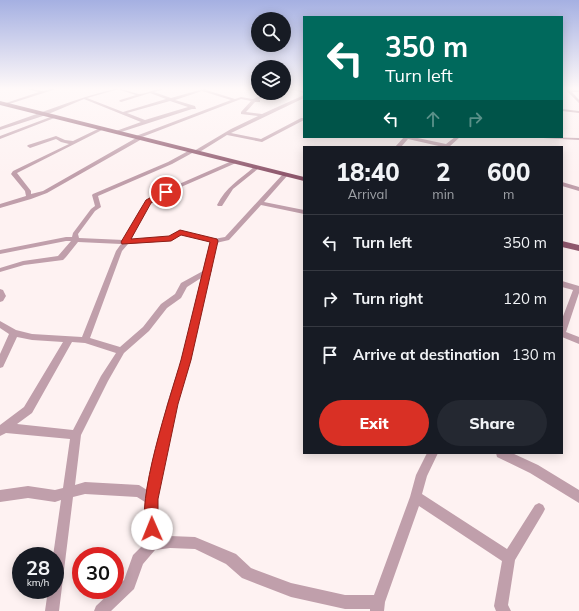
<!DOCTYPE html>
<html lang="en">
<head>
<meta charset="utf-8">
<style>
  :root { --surface:#171b24; --page:#242831; --text:#f1f3f6; --muted:#9ea1a6; --line:#363941; --accent:#d93025 }
  body { margin:0; font-family:Mulish,sans-serif; background:var(--page); color:var(--text); height:100vh; display:flex; flex-direction:column; font-size:15px; white-space:nowrap }
  * { box-sizing:border-box; margin:0 }
  p { font-size:13px; color:var(--muted) }
  .icon { flex:none; width:22px; height:22px; fill:none; stroke:currentColor; stroke-width:2; stroke-linecap:round; stroke-linejoin:round }
  .map { position:relative; flex:1; overflow:hidden }
  .details { position:absolute; left:303px; top:146px; width:260px; height:308px; display:flex; flex-direction:column; background:var(--surface); border-radius:0px; box-shadow:0 2px 10px #0003 }
  .details>* { flex:none }
  .banner { position:absolute; left:303px; top:16px; width:260px; height:122px; border-radius:0px; box-shadow:0 2px 10px #0003; background:#00695c; color:#fff; overflow:hidden }
  .tools { position:absolute; left:251px; top:12px; display:grid; gap:8px }
  .tools a { display:grid; place-items:center; width:40px; height:40px; border-radius:50%; background:var(--surface); box-shadow:0 2px 10px #0003; font-size:20px }
  .speed { position:absolute; left:12px; top:547px; display:flex; gap:8px; font-size:20px; font-weight:700; text-align:center }
  .speed>* { display:grid; place-content:center; width:52px; height:52px; border-radius:50%; background:var(--surface); box-shadow:0 2px 10px #0003; line-height:1 }
  .speed small { font-size:10px; font-weight:400 }
  .speed .limit { border:6px solid #d22; background:#fff; color:#111 }
  .pin { position:absolute; display:grid; place-items:center; width:34px; height:34px; color:#fff; margin:-17px; border:2px solid #fff; border-radius:50%; box-shadow:0 1px 4px #0007 }
  .me { position:absolute; width:44px; margin:-22px; rotate:359deg; stroke-linejoin:round; filter:drop-shadow(0 0 3px #0008) }
  .turn { display:flex; align-items:center; gap:14px; height:84px; padding:0 16px; font-size:18px }
  .turn .icon { width:52px; height:52px; stroke-width:2.5 }
  .turn b { display:block; font-size:28px; line-height:34px }
  .lanes { display:flex; align-items:center; height:38px; padding:0 16px; background:#0003; justify-content:center; gap:20px; direction:ltr }
  .lanes .off { opacity:.35 }
  .eta { display:flex; justify-content:space-evenly; align-items:center; height:68px; text-align:center }
  .eta b { font-size:24px; font-weight:800; line-height:28px }
  .primary-button { display:flex; gap:8px; margin-top:auto; padding:8px 16px }
  .primary-button a { flex:1; height:46px; border-radius:24px; background:var(--accent); color:#fff; font-size:16px; font-weight:800; line-height:46px; text-align:center }
  .primary-button a+a { background:var(--page); color:var(--text) }
  ul { padding:0; list-style:none }
  li { display:flex; align-items:center; gap:12px; height:56px; padding:0 16px; border-top:1px solid var(--line) }
  li div { flex:1 }
  li b { display:block; font-size:15px }
  li em { font-style:normal }
  .map>svg:first-child { display:block }
</style>
</head>
<body>
<div class="map">
<svg width="579" height="611" viewBox="0 0 579 611">
  <rect width="100%" height="100%" fill="#fef2f2"/>
  <g fill="none" stroke-linecap="round" stroke-linejoin="round">
    <path fill="#c09fab" fill-rule="evenodd" d="M27,89C32,88 36,90 42,91C46,91 51,88 56,89L6,105L3,104L39,92Z
      M114,89H119L87,98L123,112L166,99L150,93L121,102L119,101L120,100L136,95L120,90L119,89C126,89 132,93 139,94C146,94 154,89 162,89L161,90L154,92L171,98L203,89H208L206,90L235,99L241,97L253,99L267,93H272L258,100H260V102H255L246,112L262,114L304,95V98L231,133L261,139L301,118H304V120L262,142L227,135L198,153L194,152L172,164L98,196L101,207L95,211L78,234L79,238L124,240C135,223 136,208 154,195L234,160L237,162L236,163L158,197L147,207L131,240L169,237L180,230L214,239L225,237L283,174L285,173L288,175L287,176L264,202L304,210V214L261,205L229,240L216,243L211,269L212,271L210,273L191,360L177,404L157,499L158,537L170,536L195,537L236,554L251,568L291,583L345,595H374L410,497L416,475L427,453H438L427,476L422,494L507,549L535,505L539,503L543,505L545,509L543,513L515,560L508,605L511,611H496L494,606L502,561L419,506L385,602L384,611H370V609H345L291,597L242,578L226,564L195,549L170,548L155,550L143,564L134,589L111,611H94L96,606L113,590H115V588L124,580L133,555L146,542L145,502L137,497L85,494L73,497L59,611H45L48,590H55V556H53L61,500L55,502L28,498L0,502V490L28,486L55,490L63,488L70,439L6,433L0,436V425L24,407L63,342L32,340L17,337L3,367L0,368V354L9,334L0,328V321L16,330L32,334L82,337L116,251L121,244L78,242L66,257L63,260L24,265L0,272V268L23,261L58,256L71,241H66L0,254V250L66,237H72L73,233L91,209L95,206L92,195L93,194L168,162L190,150L194,151L231,129L258,116L241,114V112L251,101L241,99L142,137V139L47,193L31,199L0,208V204L26,196L25,191L11,174L13,171L69,144L61,142L56,139L30,148L27,146L28,145L56,136L65,140L73,141L100,128L104,129L17,173L31,191V194L43,191L136,138V136L231,100L202,91L175,100L195,106L196,109H192L118,133H116V131L141,122L84,99L46,115L0,130V127C38,114 74,99 114,89ZM170,101L188,107L145,120L127,113ZM181,234L210,242L203,271L181,283L175,294L161,304L143,327L120,347L90,338L122,251L128,244L171,241ZM201,278L181,360L167,404L147,490L139,485L85,482L75,485L81,435L108,381L124,353L149,331L167,308L181,298L187,287ZM72,342L85,343L116,353L101,376L73,430L17,424L32,413Z
      M289,89H294L304,91V93Z
      M568,89L579,90V92H572L579,100V103L567,91Z
      M562,109L579,111V113L562,111Z
      M53,116L57,117L0,139V136Z
      M404,137H413L446,144L455,137H460L449,147H443L408,139L401,147H395Z
      M541,137L579,138V140L543,138Z
      M254,167L259,168L233,189L222,206H218L217,205C226,187 239,180 254,167Z
      M562,182L579,187V191L562,186Z
      M562,281L579,286V293L566,332L579,337V344L562,337V319L573,290L562,287Z
      M0,289L3,290L6,296L3,301L0,302Z
      M496,453H512L538,465L579,490V503L530,473L497,457Z"/>
    <path fill="#8f586d" fill-rule="evenodd" d="M0,101L304,177V181L0,105Z
      M562,241L579,245V251L562,247Z"/>
  </g>
  <linearGradient id="sky" x2="0" y2="1"><stop stop-color="#a5b0e2"/><stop offset="0.51" stop-color="#fff9f9"/><stop offset="1" stop-color="#fff9f9" stop-opacity="0"/></linearGradient>
  <rect width="579" height="174" fill="url(#sky)"/>
  <path fill="#d93025" stroke="#8d1f18" d="M163,191L169,192L151,203L131,239L169,236L180,230L217,239L218,241L191,360L178,404L158,499V529L156,534L152,536L147,534C134,503 171,395 181,360C191,321 200,281 210,242L181,235L171,241L122,244L121,242L146,200Z"/>
</svg>
<div class="tools">
<a><svg class="icon" aria-label="search" viewBox="0 0 24 24"><circle cx="10" cy="10" r="6"/><path d="M15 15l6 6"/></svg></a>
<a><svg class="icon" aria-label="layers" viewBox="0 0 24 24"><path d="M12 4l9 5-9 5-9-5zM3 14l9 5 9-5"/></svg></a>
</div>
<div class="speed"><div>28<small>km/h</small></div><div class="limit">30</div></div>
<div class="pin" style="left:166px;top:192px;background:#d93025"><svg class="icon" aria-label="arrive" viewBox="0 0 24 24"><path d="M6 21V4h12l-3 4 3 4H6"/></svg></div>
<svg class="me" style="left:152px;top:529px" viewBox="-20 -20 40 40"><circle r="19" fill="#fff"/><path d="M0-13L10 11 0 6-10 11z" fill="#d93025"/></svg>
<div class="banner">
<div class="turn"><svg class="icon" aria-label="left" viewBox="0 0 24 24"><path d="M17 20v-9H6M10 6l-5 5 5 5"/></svg><div><b>350 m</b>Turn left</div></div>
<div class="lanes"><svg class="icon" aria-label="left" viewBox="0 0 24 24"><path d="M17 20v-9H6M10 6l-5 5 5 5"/></svg><svg class="icon off" aria-label="ahead" viewBox="0 0 24 24"><path d="M12 20V5M6 11l6-6 6 6"/></svg><svg class="icon off" aria-label="right" viewBox="0 0 24 24"><path d="M7 20v-9h11M14 6l5 5-5 5"/></svg></div>
</div>
<section class="details">
<div class="eta">
<div><b>18:40</b><p>Arrival</p></div>
<div><b>2</b><p>min</p></div>
<div><b>600</b><p>m</p></div>
</div>
<ul>
<li><svg class="icon" aria-label="left" viewBox="0 0 24 24"><path d="M17 20v-9H6M10 6l-5 5 5 5"/></svg><div><b>Turn left</b></div><em>350 m</em></li>
<li><svg class="icon" aria-label="right" viewBox="0 0 24 24"><path d="M7 20v-9h11M14 6l5 5-5 5"/></svg><div><b>Turn right</b></div><em>120 m</em></li>
<li><svg class="icon" aria-label="arrive" viewBox="0 0 24 24"><path d="M6 21V4h12l-3 4 3 4H6"/></svg><div><b>Arrive at destination</b></div><em>130 m</em></li>
</ul>
<div class="primary-button"><a>Exit</a><a>Share</a></div>
</section>
</div>
</body>
</html>
